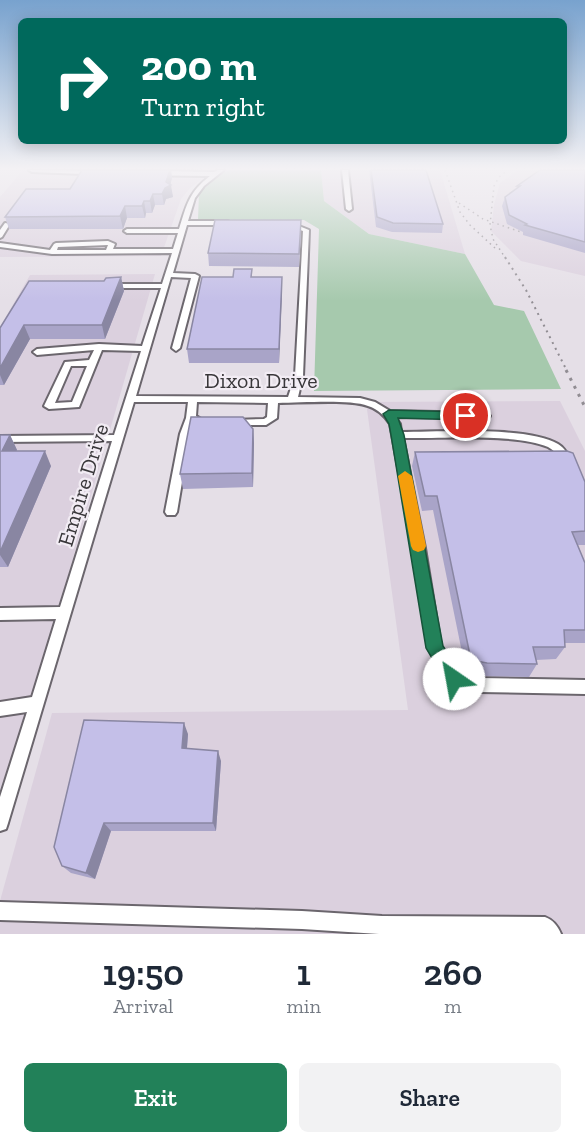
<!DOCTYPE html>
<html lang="en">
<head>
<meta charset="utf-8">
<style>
  :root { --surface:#fff; --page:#f2f2f3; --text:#1f2937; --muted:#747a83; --accent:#228159 }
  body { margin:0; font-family:"Zilla Slab",serif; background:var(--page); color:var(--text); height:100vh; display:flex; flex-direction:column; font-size:22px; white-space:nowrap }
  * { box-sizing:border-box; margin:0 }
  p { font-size:20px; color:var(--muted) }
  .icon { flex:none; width:33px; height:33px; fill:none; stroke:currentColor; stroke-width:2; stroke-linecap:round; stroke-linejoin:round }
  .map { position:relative; height:934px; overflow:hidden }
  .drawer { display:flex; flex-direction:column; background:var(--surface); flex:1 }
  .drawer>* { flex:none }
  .banner { position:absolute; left:18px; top:18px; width:549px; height:126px; border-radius:9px; box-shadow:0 3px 15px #0003; background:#00695c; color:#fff; overflow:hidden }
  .pin { position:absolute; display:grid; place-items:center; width:51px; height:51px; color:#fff; margin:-26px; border:3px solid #fff; border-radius:50%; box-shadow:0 2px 6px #0007 }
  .me { position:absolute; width:66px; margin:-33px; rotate:327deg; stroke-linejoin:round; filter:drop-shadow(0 0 4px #0008) }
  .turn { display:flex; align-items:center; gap:21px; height:126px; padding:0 24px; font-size:27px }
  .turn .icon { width:78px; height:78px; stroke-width:2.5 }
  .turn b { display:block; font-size:42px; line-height:51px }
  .eta { display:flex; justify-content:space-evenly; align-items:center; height:102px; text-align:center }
  .eta b { font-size:36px; font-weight:600; line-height:42px }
  .primary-button { display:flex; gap:12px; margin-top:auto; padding:12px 24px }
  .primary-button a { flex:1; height:69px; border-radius:9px; background:var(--accent); color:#fff; font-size:24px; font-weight:600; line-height:69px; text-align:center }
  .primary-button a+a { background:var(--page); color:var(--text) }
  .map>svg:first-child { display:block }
</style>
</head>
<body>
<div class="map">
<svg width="585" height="934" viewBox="0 0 585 934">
  <rect width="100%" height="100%" fill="#e5dfe7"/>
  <path fill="#dbd0de" d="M23,170H196L213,171L190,188L181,199L161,256L0,257V197Z
    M321,170H440L465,254L369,234L324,201Z
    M518,170H585V276L521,261L491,231L494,205L500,183Z
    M155,274L39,676L0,790V327L30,275Z
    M560,401L585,451V934H0V901L52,713L408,710L366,402Z"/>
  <path fill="#a6c9ad" d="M229,170H321L324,201L369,234L465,254L494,305L524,311L561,389L314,391L319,229L304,220H198L199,193L221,174Z"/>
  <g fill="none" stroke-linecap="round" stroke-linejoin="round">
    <defs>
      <path id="minor" d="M29,170L109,171L120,170L110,175L32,172Z
        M126,170L214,172L218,170H224L204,186L195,198L188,221H228L231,223L228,225H187L173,273L195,274L199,276L180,348L176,351L172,348L191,278L171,277L136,396L288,397L295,376L303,231L287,225L286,224L289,222L309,230L303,376L298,397L360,398L375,402L390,411L485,413L490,416L488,418L395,417L400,424L401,432C438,432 528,426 558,444C565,448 568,455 572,462L571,465H563C559,458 556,451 548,447C516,433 440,439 403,438L425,548L441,646L459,673L480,678L585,680V694L480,692L450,684L428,648L413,548L390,424C385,416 378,409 368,406C349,399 300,403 278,403L277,418L266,425H235L230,422L232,420L264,419L267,417L268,403L197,402L196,416L206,422L201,425L194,423L190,434L177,512L175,515H167L165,512L180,434L186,418L188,402H134L8,823L6,829L0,831V797L27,712L0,716V702L32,697L56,619L0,620V608L60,607L112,441L0,442V436L114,435L141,351L102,350L79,407L49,409L44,406L65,362L89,360L94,350L37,355L33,352L37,349L99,344L142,346L161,288H110L106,286L110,284H162L172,253L52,254L0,247V243L50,250L54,244L56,243L108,241L115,244L113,249H173L178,233H127L124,231L127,229H179C187,204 189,192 210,176L136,175ZM108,245L106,250H57L58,247ZM71,366H87L72,402L55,403Z
        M342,170H348L352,209L349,211L346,209Z
        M5,223L10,224L2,237L0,238V230Z
        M0,902L302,911L382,916L545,917C553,920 558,926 561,934H379L302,929L0,920Z"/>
    </defs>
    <use href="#minor" stroke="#6b666d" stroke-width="4"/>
    <use href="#minor" fill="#fff" fill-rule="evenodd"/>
    <path stroke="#918d93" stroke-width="1.5" stroke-dasharray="1.5 4" stroke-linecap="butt" d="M445,170L460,212L470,225L496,249
      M459,203L483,219L524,233
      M506,259L493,239L490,225L494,186L499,177L508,170"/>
    <path stroke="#918d93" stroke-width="2" stroke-dasharray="2 4.5" stroke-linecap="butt" d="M505,257L526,290L567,371"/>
    <path stroke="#918d93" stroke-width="3" stroke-dasharray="3 6" stroke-linecap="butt" d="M566,370L585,407"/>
  </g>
  <path fill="#a9a4c8" d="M82,170H171L172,178L170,185L173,197L166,199L164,205H155L152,213H146L145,218H127L123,229H9L5,217L70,189Z
    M369,170H426L443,224L442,233L392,232L376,227Z
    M585,170V253L523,235V232L507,224L502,206L505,197L516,189L517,186Z
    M301,232L299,267L209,266L208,253Z
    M252,269V277H282L279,363H189L187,349L233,277Z
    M121,277L124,291L105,339H30L4,385H0V328L104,281Z
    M253,429L254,443L253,487L183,489L180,474Z
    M0,435H10L17,450L16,451L51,466L8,567H0Z
    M415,452L585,482V545H578L585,563V643H565V647L556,659L536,660L537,664L529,677L480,676L466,672L433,510L422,511L412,466Z
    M188,734L187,749L221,761L216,831H111L95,879L71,873L62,866Z"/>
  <path fill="#8986a2" d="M170,170H171L172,178L170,186L171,185L173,197L166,199L164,205L162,194Z
    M153,194L155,205L152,213L150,201Z
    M144,201L146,213L145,218L142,206Z
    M125,206L127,218L123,229L120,216Z
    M121,277L124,291L105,339L102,325Z
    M282,277V291L279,363V349Z
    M24,325L30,339L4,385L0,375V368Z
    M253,429L254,443L253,487L252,473Z
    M10,435L17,450L9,465L2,451Z
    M45,451L51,466L8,567L0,555V552Z
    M184,723L188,734L186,759L182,748Z
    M218,751L221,761L216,831L213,823Z
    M104,823L111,831L95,879L86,873Z"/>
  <path fill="#c4bfe8" stroke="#8986a2" stroke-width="1.5" d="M82,170H170L166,182L171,185L165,188L162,194H153L150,201H144L142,206H125L120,216L5,217L26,189H70Z
    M371,170H426L443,224L393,223L377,217Z
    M540,170H585V242L525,225L527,224L509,215L505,197L520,186H517Z
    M215,220H301L299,254L208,253Z
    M234,269H252L251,277H282L279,349H187L202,277H233Z
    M121,277L102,325H24L0,368V328L29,281H104L106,278Z
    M191,417H243L253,429L252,473L180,474Z
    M0,435H10L2,451H45L0,552Z
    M567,451L573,453L585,482V531L572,532L585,563V630H564L565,647H533L537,664L487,663L471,660L437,496H425L415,452Z
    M84,720L184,723L182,748L218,751L213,823H104L86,873L62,866L54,847Z"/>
  <linearGradient id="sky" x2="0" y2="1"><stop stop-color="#78a2ce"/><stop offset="0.56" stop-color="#f3f1f4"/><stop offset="1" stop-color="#f3f1f4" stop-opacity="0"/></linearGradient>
  <rect width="585" height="301" fill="url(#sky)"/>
  <path fill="#228159" stroke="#16543a" stroke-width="1.5" d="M389,410L466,412L472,416L466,420L398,418L404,435L443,646L464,679L461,685L454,688L448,685L426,648L391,435L389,424L383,414Z"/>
  <path fill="#f59e0b" d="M405,471L412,476L426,546L424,550L418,552L413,550L411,546L398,476Z"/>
  <g text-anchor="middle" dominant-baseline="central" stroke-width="4.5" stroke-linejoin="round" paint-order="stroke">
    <g font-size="22" fill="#39373a" stroke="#f2ecf4">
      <text x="261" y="380">Dixon Drive</text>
      <text transform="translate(83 485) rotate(-73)">Empire Drive</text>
    </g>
  </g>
</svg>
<div class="pin" style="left:466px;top:416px;background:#d93025"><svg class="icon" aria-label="arrive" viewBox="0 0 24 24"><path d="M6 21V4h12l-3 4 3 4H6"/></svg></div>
<svg class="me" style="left:454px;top:679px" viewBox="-20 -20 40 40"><circle r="19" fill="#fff"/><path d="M0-13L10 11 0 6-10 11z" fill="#228159"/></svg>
<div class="banner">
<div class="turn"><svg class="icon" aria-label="right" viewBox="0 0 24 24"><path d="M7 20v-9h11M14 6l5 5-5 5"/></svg><div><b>200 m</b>Turn right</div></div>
</div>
</div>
<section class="drawer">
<div class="eta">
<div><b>19:50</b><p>Arrival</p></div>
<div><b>1</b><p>min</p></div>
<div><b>260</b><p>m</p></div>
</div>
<div class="primary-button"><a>Exit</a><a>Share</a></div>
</section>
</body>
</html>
